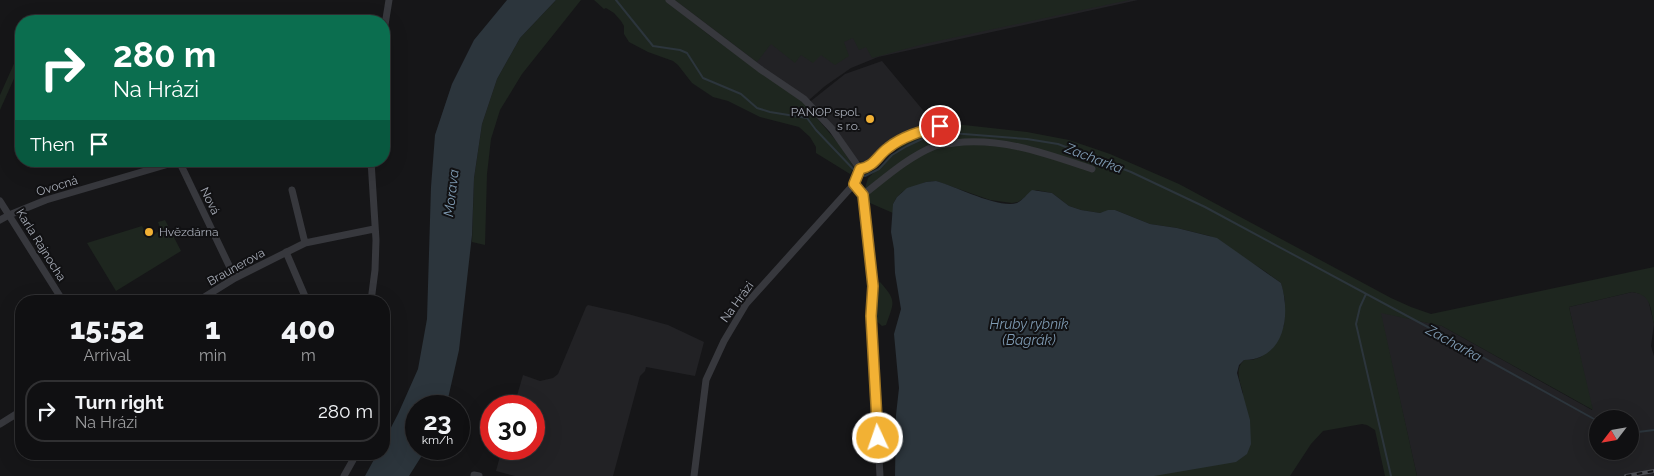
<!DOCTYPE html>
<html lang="en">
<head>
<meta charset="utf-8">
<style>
  :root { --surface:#101012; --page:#19191b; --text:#f1f3f6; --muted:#9c9d9f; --line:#303032 }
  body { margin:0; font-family:Raleway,sans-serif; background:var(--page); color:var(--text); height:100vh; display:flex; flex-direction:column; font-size:19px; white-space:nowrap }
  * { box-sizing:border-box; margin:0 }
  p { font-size:16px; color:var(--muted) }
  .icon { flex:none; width:28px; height:28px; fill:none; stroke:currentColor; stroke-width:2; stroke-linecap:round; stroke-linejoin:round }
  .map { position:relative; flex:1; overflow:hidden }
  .side { position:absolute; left:15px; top:295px; width:375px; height:165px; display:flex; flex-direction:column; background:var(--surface); border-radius:20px; box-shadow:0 5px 20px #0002,0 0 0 1px var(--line) }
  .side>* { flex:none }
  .banner { position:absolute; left:15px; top:15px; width:375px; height:152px; border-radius:20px; box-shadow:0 5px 20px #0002,0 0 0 1px var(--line); background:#0b6e4f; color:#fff; overflow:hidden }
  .needle { width:32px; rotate:239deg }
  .buttons { position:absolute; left:1589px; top:410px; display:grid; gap:10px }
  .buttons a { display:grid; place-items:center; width:50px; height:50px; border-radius:50%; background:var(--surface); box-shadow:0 5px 20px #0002,0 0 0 1px var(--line); font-size:25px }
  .speed { position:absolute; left:405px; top:395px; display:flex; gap:10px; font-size:25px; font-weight:700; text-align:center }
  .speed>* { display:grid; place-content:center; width:65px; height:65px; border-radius:50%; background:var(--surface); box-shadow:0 5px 20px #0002,0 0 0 1px var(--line); line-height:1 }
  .speed small { font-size:12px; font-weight:400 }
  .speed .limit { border:8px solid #d22; background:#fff; color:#111 }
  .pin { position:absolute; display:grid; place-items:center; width:42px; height:42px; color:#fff; margin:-21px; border:2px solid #fff; border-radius:50%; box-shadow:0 1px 5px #0007 }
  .me { position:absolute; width:55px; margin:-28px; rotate:357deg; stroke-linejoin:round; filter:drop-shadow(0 0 4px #0008) }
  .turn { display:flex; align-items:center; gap:18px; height:105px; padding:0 15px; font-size:22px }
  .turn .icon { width:65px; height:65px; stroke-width:2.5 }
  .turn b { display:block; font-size:35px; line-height:42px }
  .then { display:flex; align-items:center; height:48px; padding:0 15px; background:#0003; gap:10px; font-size:19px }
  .eta { display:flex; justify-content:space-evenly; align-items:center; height:85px; text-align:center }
  .eta b { font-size:30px; font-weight:800; line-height:35px }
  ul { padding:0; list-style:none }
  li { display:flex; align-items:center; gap:15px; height:62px; margin:0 10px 8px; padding:0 5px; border:2px solid var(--line); border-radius:20px }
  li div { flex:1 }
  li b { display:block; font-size:19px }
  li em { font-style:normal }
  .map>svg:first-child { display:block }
</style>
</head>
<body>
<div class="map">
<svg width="1654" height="476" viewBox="0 0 1654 476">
  <rect width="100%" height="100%" fill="#161618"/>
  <path fill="#222225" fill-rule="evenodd" d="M666,0H1138L878,57L851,68L825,86L809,100L792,95L709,35Z
    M882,61L932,121L908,133L869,165L855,159L812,105L811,101L845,74Z
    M1632,292L1642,294L1648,299L1654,324L1651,346L1654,356V476H1417L1380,312L1442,326L1592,410L1569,307ZM1598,419H1630V451H1598Z
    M588,305L628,314L668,325L704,342L695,376L646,367L645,371L640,376L613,476H515L496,471L502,449H534V406H514L523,375L540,381L553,378L558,374L586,307Z"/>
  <path fill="#1e261f" d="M556,0H581L522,74L500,110L491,139L487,174L485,245L472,242L474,178L482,124L497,79L520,38Z
    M594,0H666L709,35L804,103L839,144L854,167L850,174L816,153V147L810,137L799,127L760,117L728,101L713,97L692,83L678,65L673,61L648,52L629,42L624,34V26L621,21L614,13L606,8L604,9Z
    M675,0H1129L924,44L872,58L866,47L859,50L853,38L844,42L849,56L835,65L821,55L813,63L801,55L795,63L771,44L757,62Z
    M21,48V63L0,110V95Z
    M955,124L1027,132L1069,140L1110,154L1179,184L1391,298L1411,307L1431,314L1654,267V324C1650,308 1652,295 1632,292L1569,307L1593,410L1442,326L1381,313L1417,476H1385L1375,430L1367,425L1362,424L1323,431L1311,444L1290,476H1154L1243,393C1240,381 1234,370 1244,360H1252L1261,357L1284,326L1285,300L1281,283L1266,272L1210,236L1177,228L1150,224L1115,210L1100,213L1081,210L1069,206L1052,193L1036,190L1018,202L1012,203L990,200L936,181L926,182L902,192L897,197L893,204V213L863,200V195L868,178L907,141L940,126Z
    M165,220L181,251L116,291L87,243L142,226L148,238L161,230L158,222Z
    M880,282C897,301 894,302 886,325L882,326L871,316L875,284Z"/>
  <path fill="#2c353c" d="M507,0H556L520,38L497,79L482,124L474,178L472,235L459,350L447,403L445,406H416V449H426L409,476H365L377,454H384V441L398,414L418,369L427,319L431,187L435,135L452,84L474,40Z
    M936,181C955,186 999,209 1017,203C1023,200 1027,194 1032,190L1052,193L1069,206L1081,210L1100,213L1108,210H1115L1150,224L1177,228L1217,238L1281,283C1291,315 1285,359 1244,360L1239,365L1237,373L1250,420L1251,444L1247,454L1236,462L1154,476H895L896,415L899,388L894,334L901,309L895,273L894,249L891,232L893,204L897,197L907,188L926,182Z"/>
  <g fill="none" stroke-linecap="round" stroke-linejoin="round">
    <path stroke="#2c353c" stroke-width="2" d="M616,0L653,46L680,50L687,53L703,78L741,94L757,108L770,112L807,118L816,130L856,172
      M860,174L865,176L879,169L892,155L907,146L922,139L951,133L1027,139L1058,144L1131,172L1205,207L1437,332L1594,419
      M1366,294L1360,307L1356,324L1391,476
      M1630,433L1654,430"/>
    <path stroke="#37383d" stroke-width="7" d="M669,0L760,69L804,99L832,129L860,169
      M384,31L389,0
      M179,161L235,278
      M371,161L376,240L375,270L371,301
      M860,169C875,166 877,156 888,148C903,137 922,131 940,126
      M854,184L863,195L873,287L871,316L880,476
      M292,190L305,243
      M863,195C886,177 908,157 935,146C941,144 948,144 954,143C1002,137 1047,154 1092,169
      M0,201L63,301
      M0,220L9,215L46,200L179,161
      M286,252L307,301
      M198,301L235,278L305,243L374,229
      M0,424L21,411
      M474,475L479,476
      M344,476L353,460L354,454
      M694,476L706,380L724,341L746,304L854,184L860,169"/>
    <defs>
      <path id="rail" d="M1626,476L1654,471"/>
    </defs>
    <use href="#rail" stroke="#4a4c52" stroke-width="4"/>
    <use href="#rail" stroke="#111113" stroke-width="2" stroke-dasharray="5.5" stroke-linecap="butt"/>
  </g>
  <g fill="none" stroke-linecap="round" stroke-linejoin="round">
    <defs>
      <path id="route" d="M878,438L871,316L873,286L863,195L854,184L860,169C875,166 877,156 888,148C903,136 922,131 940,126"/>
    </defs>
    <use href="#route" stroke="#9d7322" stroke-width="12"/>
    <use href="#route" stroke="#f2b134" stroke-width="9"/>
  </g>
  <g fill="#f2b134" stroke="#111113" stroke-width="2">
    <circle cx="870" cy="119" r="5"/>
    <circle cx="149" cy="232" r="5"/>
  </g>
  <g text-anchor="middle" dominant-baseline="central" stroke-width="4" stroke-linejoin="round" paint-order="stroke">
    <g font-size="12" fill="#a8adb8" stroke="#111113" text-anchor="end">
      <text x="860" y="112">PANOP spol.<tspan x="860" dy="14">s r.o.</tspan></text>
      <text x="159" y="232" text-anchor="start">Hvězdárna</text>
    </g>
    <g font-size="12" fill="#a8adb8" stroke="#111113">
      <text transform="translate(57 186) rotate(-17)">Ovocná</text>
      <text transform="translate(210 201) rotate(64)">Nová</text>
      <text transform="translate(41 245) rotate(58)">Karla Rajnocha</text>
      <text transform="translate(236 267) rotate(-29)">Braunerova</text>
      <text transform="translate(737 302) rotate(-54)">Na Hrázi</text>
    </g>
    <g font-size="14" font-style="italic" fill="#7f9bb3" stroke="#111113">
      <text transform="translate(1094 158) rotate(21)">Zacharka</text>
      <text transform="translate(451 193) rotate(-83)">Morava</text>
      <text x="1029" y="324">Hrubý rybník<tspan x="1029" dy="16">(Bagrák)</tspan></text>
      <text transform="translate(1454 343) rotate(29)">Zacharka</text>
    </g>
  </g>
</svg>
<div class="buttons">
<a><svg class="needle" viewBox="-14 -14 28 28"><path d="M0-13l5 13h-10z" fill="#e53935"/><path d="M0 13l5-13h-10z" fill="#9c9d9f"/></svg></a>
</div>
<div class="speed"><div>23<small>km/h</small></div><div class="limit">30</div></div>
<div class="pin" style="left:940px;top:126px;background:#d93025"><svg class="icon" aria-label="arrive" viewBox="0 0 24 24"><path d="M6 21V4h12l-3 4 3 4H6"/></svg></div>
<svg class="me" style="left:878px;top:438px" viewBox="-20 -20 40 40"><circle r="17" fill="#f2b134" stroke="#fff" stroke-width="3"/><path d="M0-11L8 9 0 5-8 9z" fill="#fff"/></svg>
<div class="banner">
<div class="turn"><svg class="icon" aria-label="right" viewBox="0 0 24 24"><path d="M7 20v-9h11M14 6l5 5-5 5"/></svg><div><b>280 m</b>Na Hrázi</div></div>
<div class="then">Then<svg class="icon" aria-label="arrive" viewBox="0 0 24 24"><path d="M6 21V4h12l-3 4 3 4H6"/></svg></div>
</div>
<section class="side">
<div class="eta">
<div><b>15:52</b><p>Arrival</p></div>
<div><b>1</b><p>min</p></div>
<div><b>400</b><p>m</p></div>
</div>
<ul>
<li><svg class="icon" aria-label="right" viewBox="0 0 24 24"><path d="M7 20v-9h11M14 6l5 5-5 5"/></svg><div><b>Turn right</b><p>Na Hrázi</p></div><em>280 m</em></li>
</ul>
</section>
</div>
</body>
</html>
